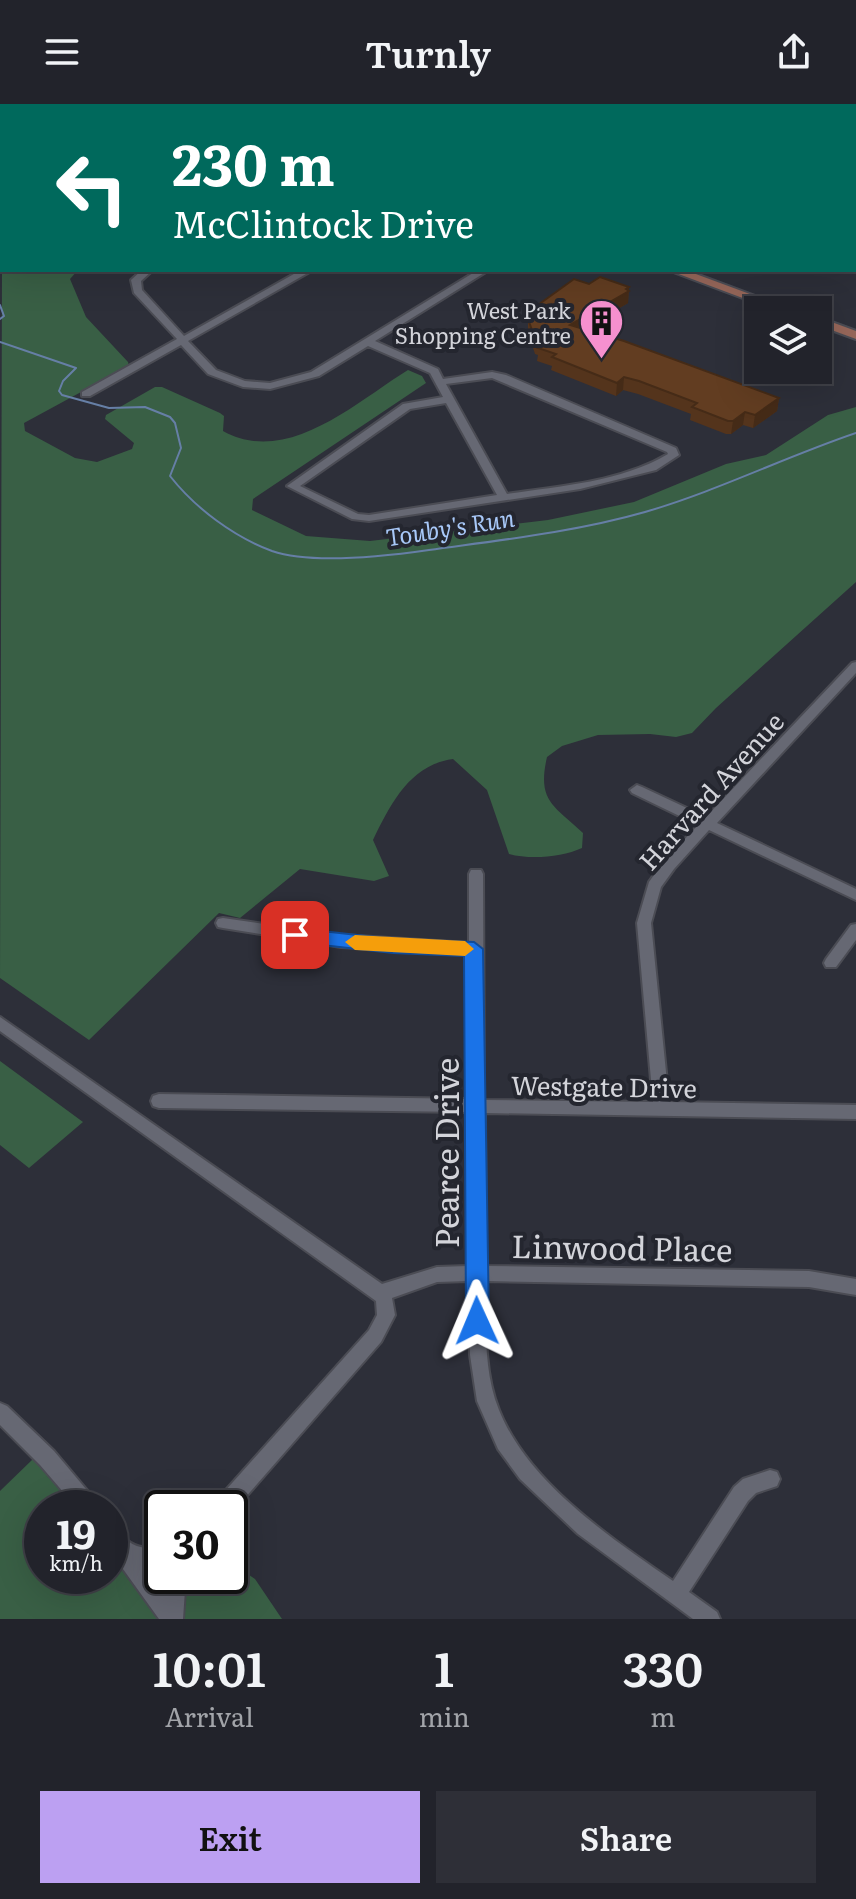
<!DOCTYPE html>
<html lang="en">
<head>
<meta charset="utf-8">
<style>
  :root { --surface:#22232b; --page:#2e2f37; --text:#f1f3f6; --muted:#a2a4a9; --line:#3f4047; --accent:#bca0f2 }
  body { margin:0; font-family:Literata,serif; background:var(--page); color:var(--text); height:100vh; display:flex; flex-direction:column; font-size:30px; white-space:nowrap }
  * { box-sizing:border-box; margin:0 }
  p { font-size:26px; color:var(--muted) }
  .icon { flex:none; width:44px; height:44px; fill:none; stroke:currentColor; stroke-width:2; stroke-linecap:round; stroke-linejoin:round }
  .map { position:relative; height:1515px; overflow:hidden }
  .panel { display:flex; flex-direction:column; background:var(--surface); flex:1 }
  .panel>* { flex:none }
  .guide { position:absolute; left:0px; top:0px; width:856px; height:168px; box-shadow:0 8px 32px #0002,0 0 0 2px var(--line); background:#00695c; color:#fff; overflow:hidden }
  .tools { position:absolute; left:744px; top:192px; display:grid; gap:16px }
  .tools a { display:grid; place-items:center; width:88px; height:88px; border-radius:0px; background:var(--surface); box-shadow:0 8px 32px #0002,0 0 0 2px var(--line); font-size:40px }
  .speed { position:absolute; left:24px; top:1386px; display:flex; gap:16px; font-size:40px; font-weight:700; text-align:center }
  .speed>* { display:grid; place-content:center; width:104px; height:104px; border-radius:50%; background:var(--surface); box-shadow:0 8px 32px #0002,0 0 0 2px var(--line); line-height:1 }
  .speed small { font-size:20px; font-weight:400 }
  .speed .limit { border:4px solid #111; border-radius:12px; background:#fff; color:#111 }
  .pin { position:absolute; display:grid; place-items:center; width:68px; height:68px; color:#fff; margin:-34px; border-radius:16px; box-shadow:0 4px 12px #0006 }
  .me { position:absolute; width:88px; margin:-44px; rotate:359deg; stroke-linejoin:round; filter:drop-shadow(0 0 6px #0008) }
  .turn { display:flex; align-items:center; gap:28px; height:168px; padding:0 40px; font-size:36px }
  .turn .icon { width:104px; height:104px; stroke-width:2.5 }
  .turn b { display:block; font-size:56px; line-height:68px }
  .eta { display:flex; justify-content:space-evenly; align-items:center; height:136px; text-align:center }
  .eta b { font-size:48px; font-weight:600; line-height:56px }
  .primary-button { display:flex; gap:16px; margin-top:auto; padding:16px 40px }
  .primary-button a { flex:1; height:92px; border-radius:0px; background:var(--accent); color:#111; font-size:32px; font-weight:600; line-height:92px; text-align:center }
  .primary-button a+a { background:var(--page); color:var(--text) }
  header { display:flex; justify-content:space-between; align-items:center; height:104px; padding:0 40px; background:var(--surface); font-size:36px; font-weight:600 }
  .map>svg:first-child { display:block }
</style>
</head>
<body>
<header><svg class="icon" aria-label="menu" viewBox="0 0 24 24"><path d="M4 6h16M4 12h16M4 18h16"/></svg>Turnly<svg class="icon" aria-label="share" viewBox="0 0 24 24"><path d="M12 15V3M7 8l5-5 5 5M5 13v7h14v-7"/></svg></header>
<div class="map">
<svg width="856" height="1515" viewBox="0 0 856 1515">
  <rect width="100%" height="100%" fill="#2d2f39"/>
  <path fill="#395f45" d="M2,161V166H78L70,175L86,213L128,258L129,262L24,319L25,327L75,354L97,358L132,345L134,339L105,315L106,311L155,283H162L220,309L224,312L223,327C287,363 356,298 408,266L422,272L426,279L253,395L252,406L306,432L370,437L548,416L634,398L726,360L766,351L828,311L856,303V478L716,604L692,629L676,633L650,630L598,631L562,642L547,653C537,697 553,701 583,729L582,744C562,753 531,756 509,750L487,686L453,655C410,661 391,699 373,736L389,772L374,777L300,765L240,814L219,809L89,936L0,874Z
    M0,957L83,1018L29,1064L0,1041Z
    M33,1355L63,1384L78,1404H42V1472H110V1447L144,1492L165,1472H230V1458L255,1475L282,1515H0V1387Z"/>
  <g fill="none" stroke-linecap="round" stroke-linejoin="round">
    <path stroke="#667fa6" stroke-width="2" d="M0,201L4,212L0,215
      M0,238L76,264L63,277L59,287L62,291L109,304L145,303L170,313L175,319L181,344L170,372C195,404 234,433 272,447C313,461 387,452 429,446C501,436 575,428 645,408C717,387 785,353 856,329"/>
    <defs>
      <path id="minor" d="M854,31H856V35H854Z
        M0,56H2V61H0Z
        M0,121H2V127H0Z
        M142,166H153L141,177L142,186L184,232L301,166H313L188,237L216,266L245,277L270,279L311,268L478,166H489L375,237L438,265L443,275L492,268L506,271L676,344L679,351L656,366L580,385L369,417L352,415L287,382L403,300L443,293L430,269L368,242L319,272L270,285L243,283L208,270L181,241L90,292H82V288L177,235L134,189L131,176ZM492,274L667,348L668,350C621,378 560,382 507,390L446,280ZM446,299L497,391L369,411L358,410L300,382L410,305Z
        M856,558V569L717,719L856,785V796L709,726L674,765L661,783L651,819L669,998L856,1001V1015L485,1009L486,1162L809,1167L856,1175V1191L809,1183L486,1177C486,1219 483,1267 499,1306C528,1379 611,1434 673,1477L734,1383L743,1375L770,1366L777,1368L780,1375L777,1382L756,1389L748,1397L689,1488L717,1508L720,1515H693L578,1430L520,1375L498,1345L477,1297L470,1251L468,1177L437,1178L392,1194L395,1211L381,1238L230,1411V1404H213L216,1397L369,1226L377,1211L376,1197L0,927V913L382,1180L437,1163L468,1162V1008L159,1004L153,1002L151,997L153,992L159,990L469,995V850L341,843L223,824L218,823L216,819L218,815L223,814L341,831L469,839V770L471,766H481L483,770L484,996L653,998L637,819L649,778L664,757L698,721L632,689L630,686L637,681L642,683L706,713L852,559Z
        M856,820V836L836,863H826L824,859L826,855L851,821Z
        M0,1299L7,1302L54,1347L96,1397L99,1404H77L40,1361L0,1321Z
        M110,1420C118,1424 119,1427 125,1434C133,1444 149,1445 162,1445V1465H147L165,1489L166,1472H186L183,1515H159L110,1447Z"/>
      <path id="major" d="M202,0H217L218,2H203Z
        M668,166H685L793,206H775Z
        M818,213L856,227V235L818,221Z"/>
    </defs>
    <use href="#minor" stroke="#4b4c54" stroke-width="4"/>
    <use href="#major" stroke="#4b4c54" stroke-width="4"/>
    <use href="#minor" fill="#666873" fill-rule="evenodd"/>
    <use href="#major" fill="#97675a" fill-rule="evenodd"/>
  </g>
  <path fill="#54341c" d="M589,180L629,183L628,199L584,225L779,294L777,307L753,324L743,321L731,330H726L690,316L691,310L638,290L623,286L616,292L551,266L552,262L537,257L538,251L535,250L528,228V215L531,213V206Z"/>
  <path fill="#452b17" d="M629,183L628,199L569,233L570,221Z
    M624,273L623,286L616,292L617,279Z
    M779,294L777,307L753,324L755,311Z
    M745,308L743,321L731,330L733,317Z"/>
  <path fill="#623d21" stroke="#452b17" stroke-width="2" d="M150,0H158L164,2H146Z
    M600,173L629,183L626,185L629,187L570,221L624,237L779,294L755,311L745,308L733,317H728L692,303L697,299L639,277L624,273L617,279L552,253L556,250L538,244L544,240L536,237L528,215L538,209L531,206L574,175L589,180Z"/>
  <path fill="#1a73e8" stroke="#114b97" stroke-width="2" d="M295,824L393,835L474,838L483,845L489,1217L485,1224L477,1228L469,1224L466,1217L464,852L393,849L295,838L286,831Z"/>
  <path fill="#f59e0b" d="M355,831L465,837L474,845L465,852L355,846L345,838Z"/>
  <defs>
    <symbol id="building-pin" viewBox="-11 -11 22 30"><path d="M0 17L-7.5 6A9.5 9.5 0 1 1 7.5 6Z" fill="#f690cf" stroke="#24262f"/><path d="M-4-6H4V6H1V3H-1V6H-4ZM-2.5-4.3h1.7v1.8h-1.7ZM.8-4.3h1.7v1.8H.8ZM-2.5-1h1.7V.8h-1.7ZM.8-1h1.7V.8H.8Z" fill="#111"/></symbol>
  </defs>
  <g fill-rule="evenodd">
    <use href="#building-pin" x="576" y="192" width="51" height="69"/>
  </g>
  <g text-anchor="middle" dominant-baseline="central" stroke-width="8" stroke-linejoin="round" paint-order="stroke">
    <g font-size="22" fill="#d3d4da" stroke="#24262f" text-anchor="end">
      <text x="571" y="205">West Park<tspan x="571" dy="25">Shopping Centre</tspan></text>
    </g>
    <g font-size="24" font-style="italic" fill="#a8c8f8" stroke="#24262f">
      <text transform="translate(450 422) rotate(-9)">Touby's Run</text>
    </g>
    <g font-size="26" fill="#d3d4da" stroke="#24262f">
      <text transform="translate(710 686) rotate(-48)">Harvard Avenue</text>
      <text transform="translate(604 981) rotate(1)">Westgate Drive</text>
    </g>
    <g font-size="32" fill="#d3d4da" stroke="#24262f">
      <text transform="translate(445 1049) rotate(-90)">Pearce Drive</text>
      <text transform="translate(622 1142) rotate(1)">Linwood Place</text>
    </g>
  </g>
</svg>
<div class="tools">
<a><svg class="icon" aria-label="layers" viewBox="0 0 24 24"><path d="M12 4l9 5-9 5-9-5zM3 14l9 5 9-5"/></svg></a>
</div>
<div class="speed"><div>19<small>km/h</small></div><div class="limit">30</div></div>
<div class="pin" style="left:295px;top:831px;background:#d93025"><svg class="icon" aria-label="arrive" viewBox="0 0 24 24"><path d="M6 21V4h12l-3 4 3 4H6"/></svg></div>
<svg class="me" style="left:477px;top:1217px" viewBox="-20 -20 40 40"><path d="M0-17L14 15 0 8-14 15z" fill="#1a73e8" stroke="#fff" stroke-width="4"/></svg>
<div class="guide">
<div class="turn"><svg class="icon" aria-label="left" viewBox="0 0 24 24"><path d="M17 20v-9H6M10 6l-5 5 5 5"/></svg><div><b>230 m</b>McClintock Drive</div></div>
</div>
</div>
<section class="panel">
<div class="eta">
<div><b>10:01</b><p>Arrival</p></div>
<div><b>1</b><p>min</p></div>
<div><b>330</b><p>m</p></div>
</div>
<div class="primary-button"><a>Exit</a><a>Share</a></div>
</section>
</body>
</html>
